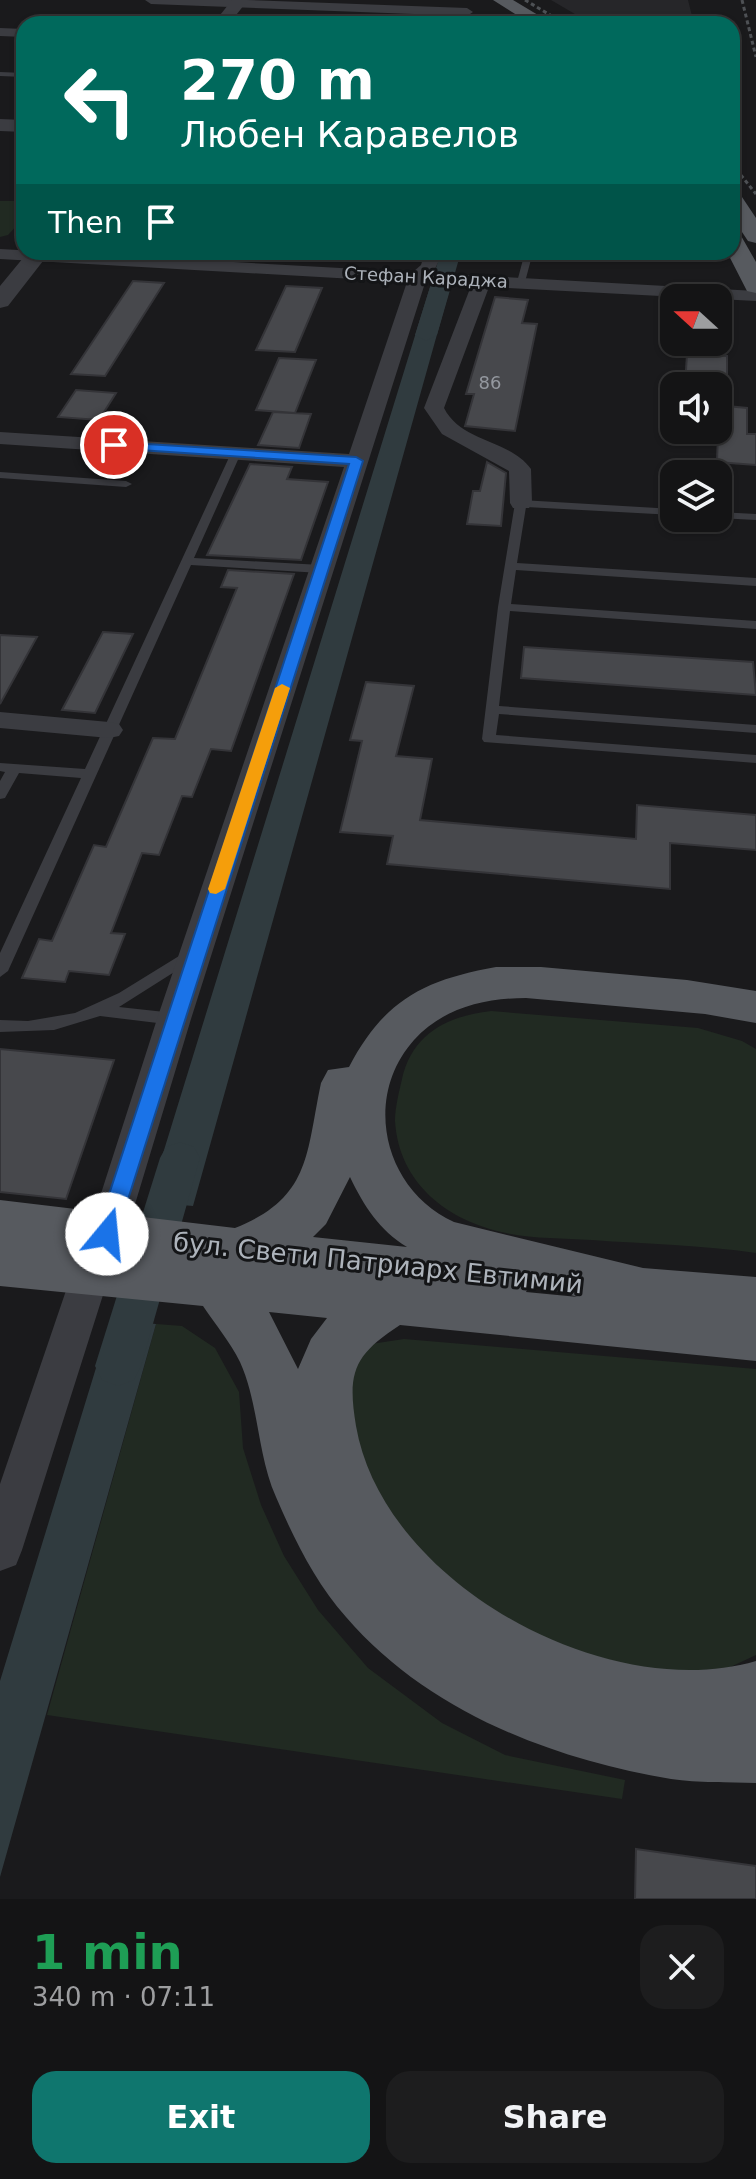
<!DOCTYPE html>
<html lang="en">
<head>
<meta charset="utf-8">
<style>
  :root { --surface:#141415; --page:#1d1d1e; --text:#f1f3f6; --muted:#9d9ea0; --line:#333334; --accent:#0f766e }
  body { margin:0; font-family:"DejaVu Sans",sans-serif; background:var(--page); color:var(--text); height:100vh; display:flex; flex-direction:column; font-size:30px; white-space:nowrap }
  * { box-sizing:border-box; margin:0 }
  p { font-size:26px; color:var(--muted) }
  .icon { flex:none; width:44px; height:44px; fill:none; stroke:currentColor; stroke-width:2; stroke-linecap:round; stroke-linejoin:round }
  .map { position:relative; height:1899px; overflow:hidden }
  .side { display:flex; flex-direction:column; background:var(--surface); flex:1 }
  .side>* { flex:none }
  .hud { position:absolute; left:16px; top:16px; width:724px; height:244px; border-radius:24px; box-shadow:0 2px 6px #0004,0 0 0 2px var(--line); background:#00695c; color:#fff; overflow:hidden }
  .needle { width:52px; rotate:291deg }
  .fabs { position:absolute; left:660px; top:284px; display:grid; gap:16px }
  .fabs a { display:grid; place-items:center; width:72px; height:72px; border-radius:16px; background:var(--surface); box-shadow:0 2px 6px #0004,0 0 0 2px var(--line); font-size:40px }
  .pin { position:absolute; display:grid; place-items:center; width:68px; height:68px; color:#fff; margin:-34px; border:4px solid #fff; border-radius:50%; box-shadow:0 2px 8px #0007 }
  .me { position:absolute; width:88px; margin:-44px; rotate:17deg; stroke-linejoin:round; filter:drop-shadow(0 0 6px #0008) }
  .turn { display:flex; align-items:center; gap:28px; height:168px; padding:0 32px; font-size:36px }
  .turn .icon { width:104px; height:104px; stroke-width:2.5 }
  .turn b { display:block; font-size:56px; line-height:68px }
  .then { display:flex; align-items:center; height:76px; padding:0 32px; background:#0003; gap:16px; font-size:30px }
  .round { display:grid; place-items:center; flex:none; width:84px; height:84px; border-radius:24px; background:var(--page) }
  .headline { display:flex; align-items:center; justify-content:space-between; height:136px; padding:0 32px }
  h1 { font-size:48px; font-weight:600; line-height:60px; color:#1e9e55 }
  .cta { display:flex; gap:16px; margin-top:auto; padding:16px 32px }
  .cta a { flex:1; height:92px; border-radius:24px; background:var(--accent); color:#fff; font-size:32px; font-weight:600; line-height:92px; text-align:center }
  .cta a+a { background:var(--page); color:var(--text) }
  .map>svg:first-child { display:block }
</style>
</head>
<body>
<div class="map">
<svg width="756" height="1899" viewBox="0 0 756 1899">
  <rect width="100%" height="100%" fill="#1a1a1c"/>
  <path fill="#262629" d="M551,0H688L694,24H592Z"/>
  <path fill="#212a22" d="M0,201H24V218L8,235L0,237Z
    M491,1011L698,1028L742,1041L756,1049V1253C702,1245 646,1244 592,1240C564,1238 533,1239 506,1233C448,1221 399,1184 395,1121C395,1108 399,1092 402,1079C412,1034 447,1016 491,1011Z
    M156,1324L182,1326L215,1348L239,1392L243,1448L261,1505L284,1556L318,1610L368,1668L442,1723L505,1755L625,1780L622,1799L47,1715Z
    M404,1339L756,1369V1655L726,1669L657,1672L564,1648L451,1588L405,1540L373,1490L344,1392L353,1363L371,1344Z"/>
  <path fill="#303b3f" d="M430,287L450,288L193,1206L148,1202Z
    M111,1319L156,1324L0,1877V1681Z"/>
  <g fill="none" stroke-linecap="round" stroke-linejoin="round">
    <path fill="#303b3f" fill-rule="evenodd" d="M441,252H461L437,335L426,341L415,335Z
      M180,1142L194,1147L200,1158L141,1366L134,1380L118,1386L102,1380L95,1366L160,1158L166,1147Z"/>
  </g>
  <path fill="#47484c" stroke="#343438" stroke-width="2" d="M133,281L164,283L105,376L71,374Z
    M286,286L322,288L295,352L256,350Z
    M495,297L528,300L522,323L537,324L515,431L465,426L474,394H466Z
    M687,354L727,356V406L747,408V434H756V465L717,462L718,433L699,431L718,430V386H685Z
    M279,358L316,360L295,413L256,410Z
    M76,390L116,393L99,420L58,417Z
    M273,412L311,414L299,448L258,445Z
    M487,462L506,473L501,526L467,524L473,491H480Z
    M250,464L292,467L287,479L328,482L301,560L207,555Z
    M228,570L294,574L231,751L211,749L192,797L182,796L159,855L142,853L111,933L125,934L109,975L69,971L65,982L22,978L39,939L52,941L94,845L106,847L153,738L175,739L237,588L221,587Z
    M103,632L133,634L95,713L62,710Z
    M0,635L37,637L0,704Z
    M524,647L753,662L756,695L521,678Z
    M366,682L414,686L396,756L432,759L420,820L636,839L637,805L756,815V850L670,843V889L387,864L393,836L340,832L362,741L350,740Z
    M0,1049L114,1060L66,1199L0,1192Z
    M636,1849L756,1866V1899H635Z"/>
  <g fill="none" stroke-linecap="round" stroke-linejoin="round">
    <path fill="#3b3c41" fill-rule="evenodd" d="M0,72L24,73V77L0,76Z
      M191,252H199L191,266H185Z
      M525,252H533L525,282L521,285L517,282Z
      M232,451L241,453L194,558L321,565L327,569L321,573L191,565L8,971L0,977V953L81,778L19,773L5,798L0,799V781L5,772L0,771V763L85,769Z
      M0,472L126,481L132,484L126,487L0,478Z
      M521,500L674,509V515L526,507L517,563L756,578V586L516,570L511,604L756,621V629L510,611L499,706L756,725V733L499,714L496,735L756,755V763L484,742L482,739L498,607L515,503Z
      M718,512L756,514V520L718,518Z
      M192,948L198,949L200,953L198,957L119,1007L174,1013L180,1015L182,1019L180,1023L174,1025L100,1016L54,1030L0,1032V1020L28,1021L75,1013L119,993Z"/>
    <path fill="#3b3c41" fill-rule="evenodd" d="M145,0H247L467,8L473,12L467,16L151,4Z
      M0,28L24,29V37L0,36Z
      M0,249L413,272L421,265L425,252H443L433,273L756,291V301L489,287L444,408C462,443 509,439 531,469L532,503L529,508H513L510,503L509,471L442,434L424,408L471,286L425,283L191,1019L126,1234L120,1245L107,1249L94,1245L88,1234L157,1019L344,467L0,444V432L349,454L407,282L0,259Z
      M0,712L109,722L119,724L123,730L119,736L109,738L0,728Z
      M91,1257L105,1262L110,1273L22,1550L16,1565L0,1571V1484L72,1273L77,1262Z"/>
    <path fill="#3b3c41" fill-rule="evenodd" d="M232,0H248L229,24H213Z
      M0,119L24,120V132L0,131Z
      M28,252H50L8,306L0,308V286Z"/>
    <path fill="#575a5f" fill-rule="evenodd" d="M493,0H513L553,24H531Z
      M732,192L740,194L756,218V243L748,241L732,217Z
      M732,232L740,234L756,262V293L747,291L727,252H732Z
      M496,967H541L687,980L756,991V1023L705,1014L526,998C484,998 443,1008 414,1040C362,1098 384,1190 454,1222L643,1268L756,1277V1361L400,1325C354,1355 347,1372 356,1426C383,1583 607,1705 756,1661V1783C728,1782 699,1783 671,1779C551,1759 427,1711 346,1617C315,1582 294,1539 276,1497C257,1454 259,1404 240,1362C230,1342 215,1324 203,1306L0,1286V1242L11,1243L0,1242V1200L235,1228C311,1198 306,1154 321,1083L328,1070L349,1067C384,1000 424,980 496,967ZM350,1177C364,1206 379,1230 407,1247L313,1237L326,1224ZM530,1284L578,1297L526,1292ZM269,1312L327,1318L311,1339L298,1369Z"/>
    <path stroke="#4e5155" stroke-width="3" stroke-dasharray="4 3" stroke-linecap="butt" d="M525,0L565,24
      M742,0L756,57
      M732,164L756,194"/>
  </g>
  <path fill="#1a73e8" stroke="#114b97" stroke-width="2" d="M114,442L356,457L363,461L117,1234L114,1240L107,1242L99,1240L96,1234L349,464L109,448L108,445Z"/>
  <path fill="#f59e0b" d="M282,684L290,688L225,889L216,894L210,893L208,889L275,688Z"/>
  <g text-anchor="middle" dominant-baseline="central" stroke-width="6" stroke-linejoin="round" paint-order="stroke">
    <g font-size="18" fill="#adb3bb" stroke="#141517">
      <text transform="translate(426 277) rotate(3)">Стефан Караджа</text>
    </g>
    <g font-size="18" fill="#94989f">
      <text x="490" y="382">86</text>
    </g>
    <g font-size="26" fill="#adb3bb" stroke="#141517">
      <text transform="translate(378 1263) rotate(6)">бул. Свети Патриарх Евтимий</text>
    </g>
  </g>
</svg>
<div class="fabs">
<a><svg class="needle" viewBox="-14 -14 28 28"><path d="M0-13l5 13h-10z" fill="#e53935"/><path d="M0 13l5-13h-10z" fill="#9d9ea0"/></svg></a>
<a><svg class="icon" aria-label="sound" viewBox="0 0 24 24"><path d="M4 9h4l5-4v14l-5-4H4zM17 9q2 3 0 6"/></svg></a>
<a><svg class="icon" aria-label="layers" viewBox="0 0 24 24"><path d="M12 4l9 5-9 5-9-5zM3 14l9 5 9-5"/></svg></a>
</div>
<div class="pin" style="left:114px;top:445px;background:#d93025"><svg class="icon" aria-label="arrive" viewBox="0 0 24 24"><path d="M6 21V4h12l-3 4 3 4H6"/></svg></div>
<svg class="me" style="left:107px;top:1234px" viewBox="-20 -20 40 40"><circle r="19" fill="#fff"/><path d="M0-13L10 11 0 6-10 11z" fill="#1a73e8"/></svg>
<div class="hud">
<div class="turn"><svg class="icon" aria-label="left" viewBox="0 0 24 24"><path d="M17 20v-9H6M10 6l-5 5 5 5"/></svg><div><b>270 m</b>Любен Каравелов</div></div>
<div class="then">Then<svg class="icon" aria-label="arrive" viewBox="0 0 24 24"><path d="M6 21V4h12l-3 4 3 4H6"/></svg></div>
</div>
</div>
<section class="side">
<div class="headline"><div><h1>1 min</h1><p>340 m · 07:11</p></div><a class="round"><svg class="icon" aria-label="close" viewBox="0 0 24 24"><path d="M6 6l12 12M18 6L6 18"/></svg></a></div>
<div class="cta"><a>Exit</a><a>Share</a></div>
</section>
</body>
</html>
